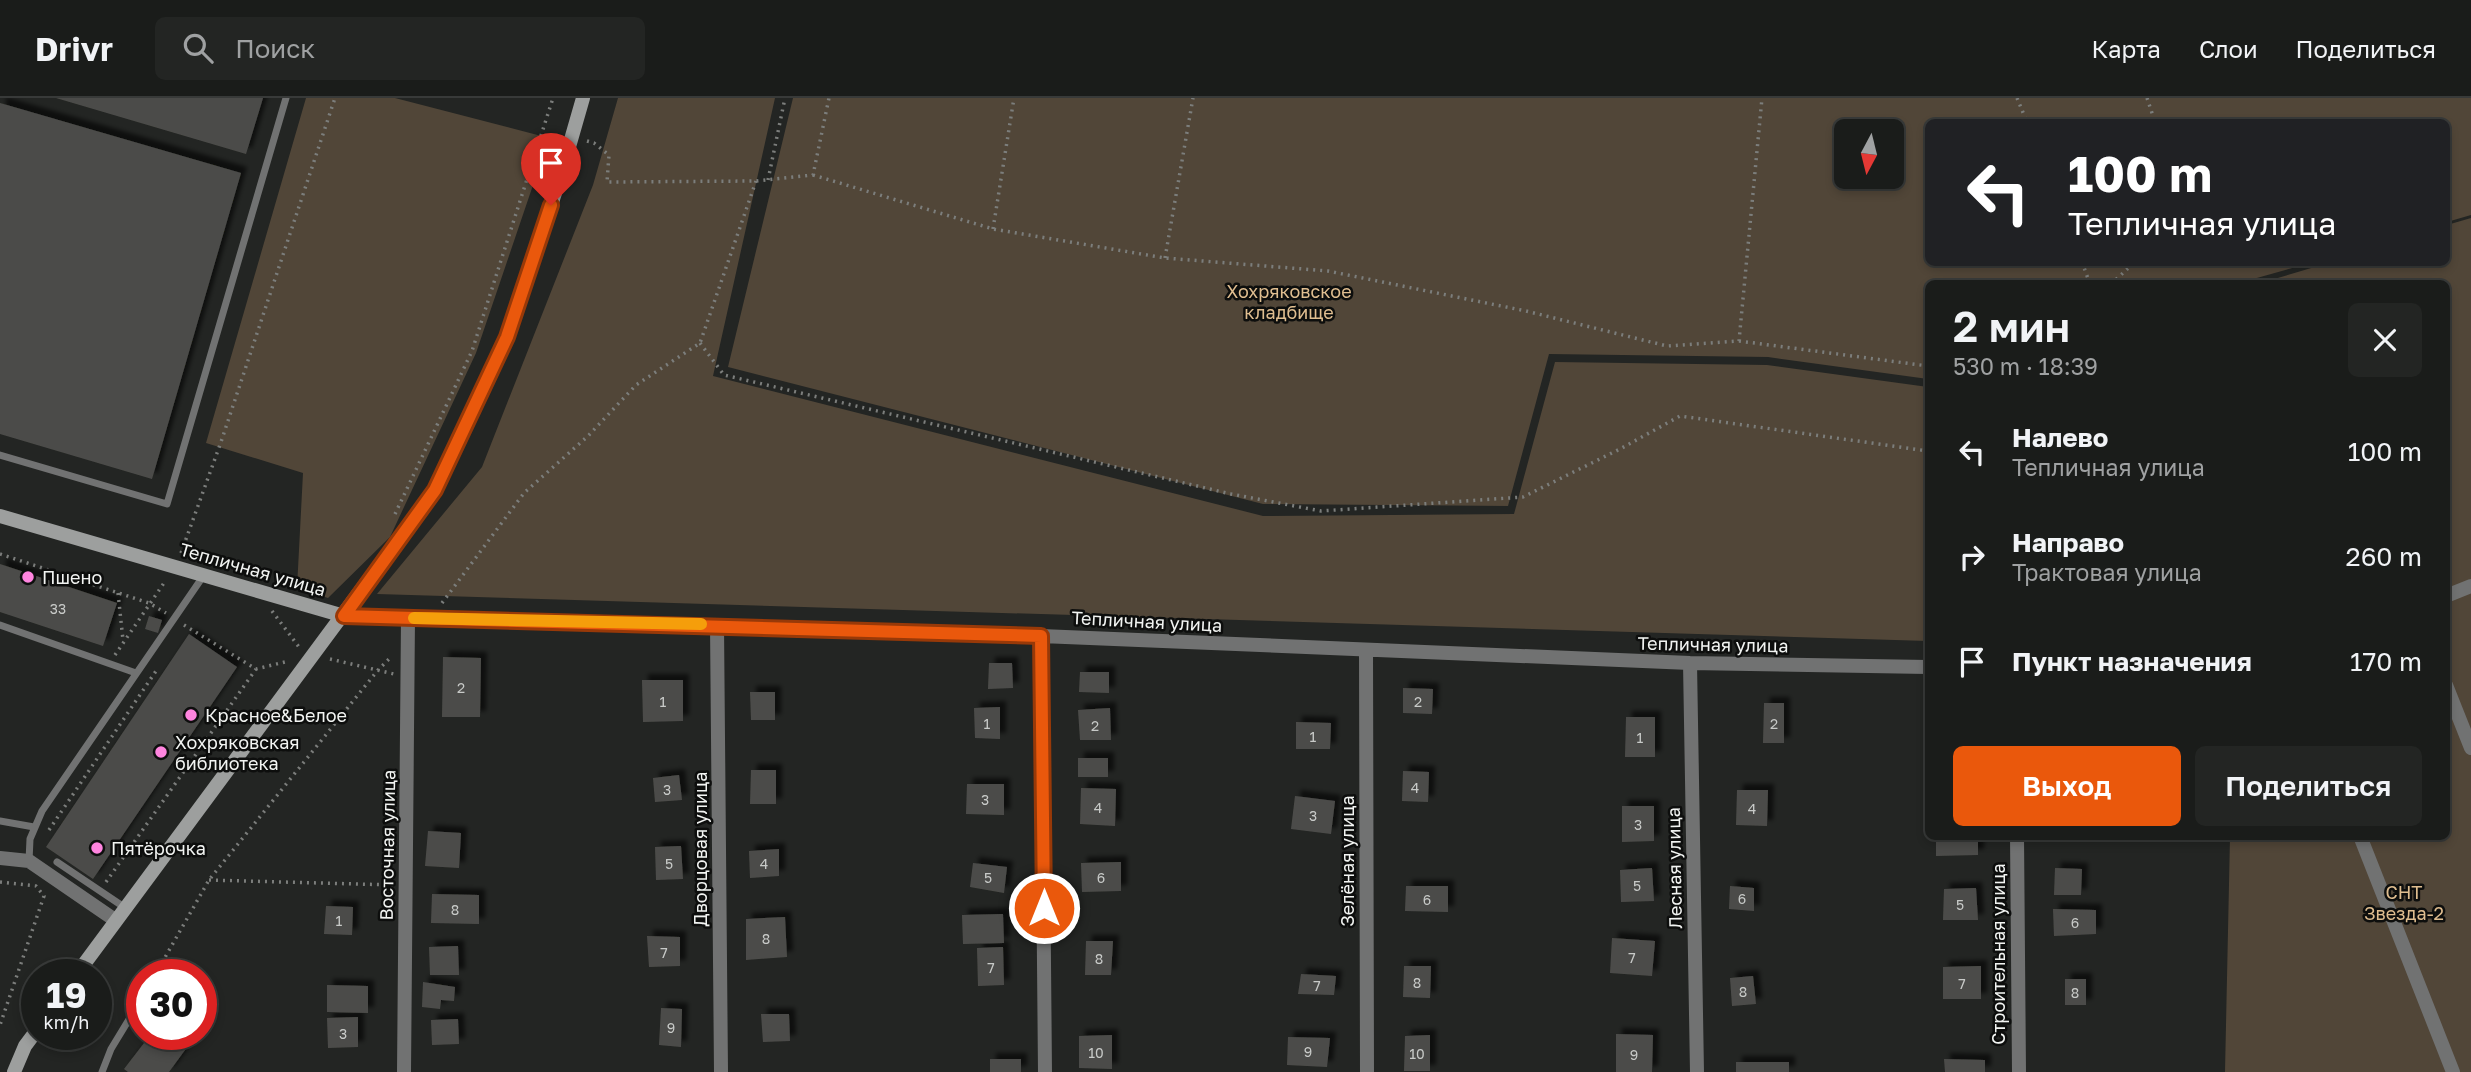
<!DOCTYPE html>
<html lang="ru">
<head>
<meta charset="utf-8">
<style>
  :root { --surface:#1a1c1a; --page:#232523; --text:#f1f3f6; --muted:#9fa1a2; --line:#383a39; --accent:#ea580c }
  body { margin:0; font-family:"Golos Text",sans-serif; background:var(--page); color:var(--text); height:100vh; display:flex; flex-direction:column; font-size:26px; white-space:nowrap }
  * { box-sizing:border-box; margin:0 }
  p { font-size:23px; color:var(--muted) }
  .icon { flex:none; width:38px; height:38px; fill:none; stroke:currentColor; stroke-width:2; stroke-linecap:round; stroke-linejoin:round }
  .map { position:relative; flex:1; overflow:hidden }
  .drawer { position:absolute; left:1925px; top:182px; width:525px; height:560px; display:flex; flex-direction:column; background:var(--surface); border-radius:10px; box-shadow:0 4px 10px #0003,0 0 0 2px var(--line) }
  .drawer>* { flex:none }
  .hud { position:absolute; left:1925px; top:21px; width:525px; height:147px; border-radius:10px; box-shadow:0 4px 10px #0003,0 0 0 2px var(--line); background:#202124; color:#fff; overflow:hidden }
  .needle { width:46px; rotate:187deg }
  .fabs { position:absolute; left:1834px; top:21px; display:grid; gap:14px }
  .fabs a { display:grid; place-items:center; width:70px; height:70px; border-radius:10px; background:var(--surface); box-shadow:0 4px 10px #0003,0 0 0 2px var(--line); font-size:35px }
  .speed { position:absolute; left:21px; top:861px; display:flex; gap:14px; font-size:35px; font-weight:700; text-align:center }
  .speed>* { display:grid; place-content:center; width:91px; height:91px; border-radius:50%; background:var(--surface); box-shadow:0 4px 10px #0003,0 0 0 2px var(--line); line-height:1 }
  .speed small { font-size:18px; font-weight:400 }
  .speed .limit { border:10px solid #d22; background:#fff; color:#111 }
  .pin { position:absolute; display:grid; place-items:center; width:60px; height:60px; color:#fff; margin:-72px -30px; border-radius:50% 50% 50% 0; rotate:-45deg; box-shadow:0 0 7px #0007 }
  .pin .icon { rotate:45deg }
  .me { position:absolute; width:77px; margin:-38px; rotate:0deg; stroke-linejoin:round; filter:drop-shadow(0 0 5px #0008) }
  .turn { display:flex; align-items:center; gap:24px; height:147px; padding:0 28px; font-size:32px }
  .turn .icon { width:91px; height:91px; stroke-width:2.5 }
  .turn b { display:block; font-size:49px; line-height:60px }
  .round { display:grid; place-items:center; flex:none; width:74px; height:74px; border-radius:10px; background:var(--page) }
  .head { display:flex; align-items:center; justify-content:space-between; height:119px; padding:0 28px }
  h1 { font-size:42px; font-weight:600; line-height:52px }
  .cta { display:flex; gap:14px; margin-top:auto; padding:14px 28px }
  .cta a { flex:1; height:80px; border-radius:10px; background:var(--accent); color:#fff; font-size:28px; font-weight:600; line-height:80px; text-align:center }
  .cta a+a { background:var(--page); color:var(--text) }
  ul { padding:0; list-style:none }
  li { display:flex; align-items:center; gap:21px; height:105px; padding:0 28px }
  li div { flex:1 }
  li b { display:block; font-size:26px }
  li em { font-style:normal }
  header { display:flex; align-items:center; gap:42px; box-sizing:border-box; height:98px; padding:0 35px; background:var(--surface); border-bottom:2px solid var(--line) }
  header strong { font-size:33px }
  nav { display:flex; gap:38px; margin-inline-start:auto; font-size:24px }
  .search { width:490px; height:63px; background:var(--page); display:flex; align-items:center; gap:18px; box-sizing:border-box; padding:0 24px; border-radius:10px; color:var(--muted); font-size:26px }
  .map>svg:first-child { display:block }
</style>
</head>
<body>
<header>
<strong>Drivr</strong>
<div class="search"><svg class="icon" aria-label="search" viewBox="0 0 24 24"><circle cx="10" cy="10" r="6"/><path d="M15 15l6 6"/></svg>Поиск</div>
<nav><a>Карта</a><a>Слои</a><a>Поделиться</a></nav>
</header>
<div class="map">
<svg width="2471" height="974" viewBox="0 0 2471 974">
  <defs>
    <filter id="shadow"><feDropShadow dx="6" dy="-6" stdDeviation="2" flood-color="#0009"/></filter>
  </defs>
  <rect width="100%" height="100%" fill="#232523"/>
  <path fill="#514638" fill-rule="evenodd" d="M306,0H395L549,40L476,255L390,439L328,500L297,490L303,375L206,345Z
    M618,0H775L713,278L1263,418L1514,416L1555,264L1767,267L1928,289V543L377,496L482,369L593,87Z
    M793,0H2471V117L2447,124L2446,24H1928V164L2310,165L2239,185L1928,186V281L1768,259L1549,256L1508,408L1263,406L728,269ZM1892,33V79H1846V33Z
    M2471,120V974H2225L2230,739L2446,738V186L2261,185L2328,165L2446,164L2447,127Z"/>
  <path fill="#4c4c49" filter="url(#shadow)" d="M56,0H263L246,56Z
    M0,5L241,75L152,381L0,336Z
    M0,466L117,505L103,548L0,514Z
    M149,518L162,522L158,535L145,531Z
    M189,536L237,569L93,781L46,749Z
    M443,559L481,560L480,619H442Z
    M989,565H1012L1013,590L988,591Z
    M1080,574H1109V595L1079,594Z
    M642,582H683V623L643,624Z
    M1403,590L1433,591L1432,616L1403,615Z
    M750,594H775V622H751Z
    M1764,605H1784V645H1763Z
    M1000,609V641L975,640L974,610Z
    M1110,610L1111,642H1080L1078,612Z
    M1626,619H1655V659H1625Z
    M1296,624L1331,625L1330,651H1296Z
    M1078,660H1108V679H1078Z
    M751,672H776V706H750Z
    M1403,673L1429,674L1428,704L1402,703Z
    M679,677L682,702L655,704L653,680Z
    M967,686H1004V717L966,716Z
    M1081,690L1116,691L1115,728L1080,726Z
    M1737,692H1768L1767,728L1736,727Z
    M1295,698L1335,703L1331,736L1291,731Z
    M1622,708H1654V743L1622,744Z
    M428,733L461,735L459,770L425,768Z
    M1936,738H1978V757L1936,758Z
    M681,748L683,781L656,782L655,749Z
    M779,751V778L750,780L749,753Z
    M1121,764V793L1082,794L1081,765Z
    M973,765L1007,769L1004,795L970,789Z
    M1652,770L1654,803L1621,804L1620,772Z
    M2055,770L2082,771L2081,797H2054Z
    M1406,788H1448V814L1405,813Z
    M1730,788L1754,790V813L1729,811Z
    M1976,790L1978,822H1943L1944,791Z
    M432,796L479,797V826L431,825Z
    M326,808L353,809L352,837L324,836Z
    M2053,811L2096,812V836L2054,838Z
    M1003,816L1004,845L963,846L962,817Z
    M785,819L787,859L746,862V821Z
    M647,838L680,839V868L649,869Z
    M1612,840L1655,843L1652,878L1610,875Z
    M1086,843H1113L1111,877H1085Z
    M458,848L459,877H430L429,849Z
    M1003,849L1004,887L978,888L977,850Z
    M1404,868H1431L1430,900L1403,899Z
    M1981,868V901H1943V869Z
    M1301,876L1336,878L1334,897L1298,896Z
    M1753,878L1756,906L1732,908L1730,880Z
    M2065,881H2086V907H2065Z
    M423,884L455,889L454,903L441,902L440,911L422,909Z
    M327,887L368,888V915L327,914Z
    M661,910L682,911L681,949L659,947Z
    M761,916H789L790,943L763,944Z
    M358,919V949L328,950L327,920Z
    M458,921L459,946L432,947L431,922Z
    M151,936H174L188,948L169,974H128L124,971Z
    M1616,936L1653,937L1652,974H1616Z
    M1112,937V971L1079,970V938Z
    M1430,937V973H1404L1405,938Z
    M1288,939L1330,940L1327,969L1287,967Z
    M990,961H1021V974H990Z
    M1944,961L1985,962V974H1945Z
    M1736,964H1789V974H1736Z"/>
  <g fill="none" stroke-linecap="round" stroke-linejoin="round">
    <path stroke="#7c7e7c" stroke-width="3.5" stroke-dasharray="2 5" stroke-linecap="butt" d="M2017,0L2027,24
      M2147,0L2155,24
      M587,43L594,45L609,57L607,84L756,83L813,77L829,0
      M813,77L993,131L1165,160L1328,173L1526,213L1667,248L1739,243L1762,0
      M768,82L785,0
      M993,131L1014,0
      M1165,160L1193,0
      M2082,164L2090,186
      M2111,186L2135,164
      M1739,243L1928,268
      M700,245L724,277L1231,396L1321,413L1523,399L1620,351L1680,318L1928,353
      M395,416L472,253L553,0
      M181,455L221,344L335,0
      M0,456L149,505L166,515
      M118,495L123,542
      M442,505L524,395L588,338L636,287L700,245L756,83
      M272,513L299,549
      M184,527L256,571L289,563
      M115,557L166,482
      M330,561L394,576
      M49,732L158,570
      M209,782L393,787
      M0,784L36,788L44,798L0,927
      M106,784L256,571
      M155,877L209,782L378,572L391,559"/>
    <path stroke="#717272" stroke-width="7" d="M0,357L167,406L286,0
      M0,527L136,575
      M0,723L34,729
      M29,763L30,741L42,713L204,477
      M57,764L124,809
      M102,974L111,951L142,900"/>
    <path stroke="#717272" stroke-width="14" d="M2446,498L2471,488
      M344,518L1041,538L1690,565L1928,569
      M717,527L721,974
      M1041,538L1045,974
      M1366,552L1367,974
      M1690,565L1697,974
      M2446,587L2471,650
      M2017,738L2019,974
      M2360,738L2453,974
      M0,760L29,763L115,822
      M404,974L408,520"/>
    <path stroke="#9d9f9e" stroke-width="14" d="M0,418L344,518
      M76,877L435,392L507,239L560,80L583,0
      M14,974L25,948L37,932"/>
  </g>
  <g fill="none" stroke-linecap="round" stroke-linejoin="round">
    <defs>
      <path id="route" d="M551,107L507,239L435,392L344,518L1041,538L1044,810"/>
    </defs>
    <use href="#route" stroke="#983908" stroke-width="18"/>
    <use href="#route" stroke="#ea580c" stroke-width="12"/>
    <path stroke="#f59e0b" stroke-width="12" d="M414,520L701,526"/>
  </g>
  <g fill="#ff85df" stroke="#0d0e0d" stroke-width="2.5">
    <circle cx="28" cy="479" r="7"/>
    <circle cx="191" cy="617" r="7"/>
    <circle cx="161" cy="654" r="7"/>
    <circle cx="97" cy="750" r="7"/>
  </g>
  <g text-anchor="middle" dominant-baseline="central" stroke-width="5" stroke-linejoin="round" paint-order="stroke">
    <g font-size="14" fill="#c8cac8">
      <text x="58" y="510">33</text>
      <text x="461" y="589">2</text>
      <text x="663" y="603">1</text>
      <text x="1418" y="603">2</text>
      <text x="987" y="625">1</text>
      <text x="1774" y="625">2</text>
      <text x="1095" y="627">2</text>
      <text x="1313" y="638">1</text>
      <text x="1640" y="639">1</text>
      <text x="1415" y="689">4</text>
      <text x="667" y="691">3</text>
      <text x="985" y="701">3</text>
      <text x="1098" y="709">4</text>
      <text x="1752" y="710">4</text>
      <text x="1313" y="717">3</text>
      <text x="1638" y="726">3</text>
      <text x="669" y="765">5</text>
      <text x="764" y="765">4</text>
      <text x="988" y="779">5</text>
      <text x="1101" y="779">6</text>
      <text x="1637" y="787">5</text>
      <text x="1742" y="800">6</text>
      <text x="1427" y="801">6</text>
      <text x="1960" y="806">5</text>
      <text x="455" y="811">8</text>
      <text x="339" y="822">1</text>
      <text x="2075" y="824">6</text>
      <text x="766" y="840">8</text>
      <text x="664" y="854">7</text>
      <text x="1632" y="859">7</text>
      <text x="1099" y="860">8</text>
      <text x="991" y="869">7</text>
      <text x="1417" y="884">8</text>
      <text x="1962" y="885">7</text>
      <text x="1317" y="887">7</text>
      <text x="1743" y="893">8</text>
      <text x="2075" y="894">8</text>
      <text x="671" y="929">9</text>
      <text x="343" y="935">3</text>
      <text x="1308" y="953">9</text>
      <text x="1096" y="954">10</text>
      <text x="1417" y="955">10</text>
      <text x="1634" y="956">9</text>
    </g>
    <g font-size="18" fill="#e0be90" stroke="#0d0e0d">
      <text x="1289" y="193">Хохряковское<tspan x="1289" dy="21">кладбище</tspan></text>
      <text x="2404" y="794">СНТ<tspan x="2404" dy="21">Звезда-2</tspan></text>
    </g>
    <g font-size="18" fill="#f2f4f2" stroke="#0d0e0d">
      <text transform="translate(253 471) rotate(16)">Тепличная улица</text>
      <text transform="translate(1147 523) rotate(3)">Тепличная улица</text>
      <text transform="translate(1713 546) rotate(1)">Тепличная улица</text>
      <text transform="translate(387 747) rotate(-89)">Восточная улица</text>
      <text transform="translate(700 751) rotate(-90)">Дворцовая улица</text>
      <text transform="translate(1347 763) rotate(-90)">Зелёная улица</text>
      <text transform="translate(1674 770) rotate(-91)">Лесная улица</text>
      <text transform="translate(1998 856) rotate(-90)">Строительная улица</text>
    </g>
    <g font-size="18" fill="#f2f4f2" stroke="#0d0e0d" text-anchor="start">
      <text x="42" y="479">Пшено</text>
      <text x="205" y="617">Красное&amp;Белое</text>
      <text x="175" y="644">Хохряковская<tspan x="175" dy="21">библиотека</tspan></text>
      <text x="111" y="750">Пятёрочка</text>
    </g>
  </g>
</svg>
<div class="fabs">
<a><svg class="needle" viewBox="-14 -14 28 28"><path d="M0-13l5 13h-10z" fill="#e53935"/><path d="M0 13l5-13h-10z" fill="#9fa1a2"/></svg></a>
</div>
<div class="speed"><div>19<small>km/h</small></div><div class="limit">30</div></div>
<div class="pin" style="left:551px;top:107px;background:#d93025"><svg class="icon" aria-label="arrive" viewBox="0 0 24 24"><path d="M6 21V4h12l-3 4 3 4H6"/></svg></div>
<svg class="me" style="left:1044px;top:810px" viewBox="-20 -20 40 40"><circle r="17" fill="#ea580c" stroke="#fff" stroke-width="3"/><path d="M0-11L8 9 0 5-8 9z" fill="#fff"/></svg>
<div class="hud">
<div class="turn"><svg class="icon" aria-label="left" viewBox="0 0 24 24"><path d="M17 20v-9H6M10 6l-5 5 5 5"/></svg><div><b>100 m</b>Тепличная улица</div></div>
</div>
<section class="drawer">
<div class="head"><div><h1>2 мин</h1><p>530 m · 18:39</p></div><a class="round"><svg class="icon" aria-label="close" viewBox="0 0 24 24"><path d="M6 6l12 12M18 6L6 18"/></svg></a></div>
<ul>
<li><svg class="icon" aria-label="left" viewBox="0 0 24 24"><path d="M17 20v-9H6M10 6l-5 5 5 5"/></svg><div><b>Налево</b><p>Тепличная улица</p></div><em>100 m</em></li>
<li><svg class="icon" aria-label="right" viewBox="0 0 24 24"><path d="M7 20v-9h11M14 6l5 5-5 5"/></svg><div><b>Направо</b><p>Трактовая улица</p></div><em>260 m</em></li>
<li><svg class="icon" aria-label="arrive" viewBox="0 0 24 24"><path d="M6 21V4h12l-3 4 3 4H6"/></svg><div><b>Пункт назначения</b></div><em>170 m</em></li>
</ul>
<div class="cta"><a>Выход</a><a>Поделиться</a></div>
</section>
</div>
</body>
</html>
